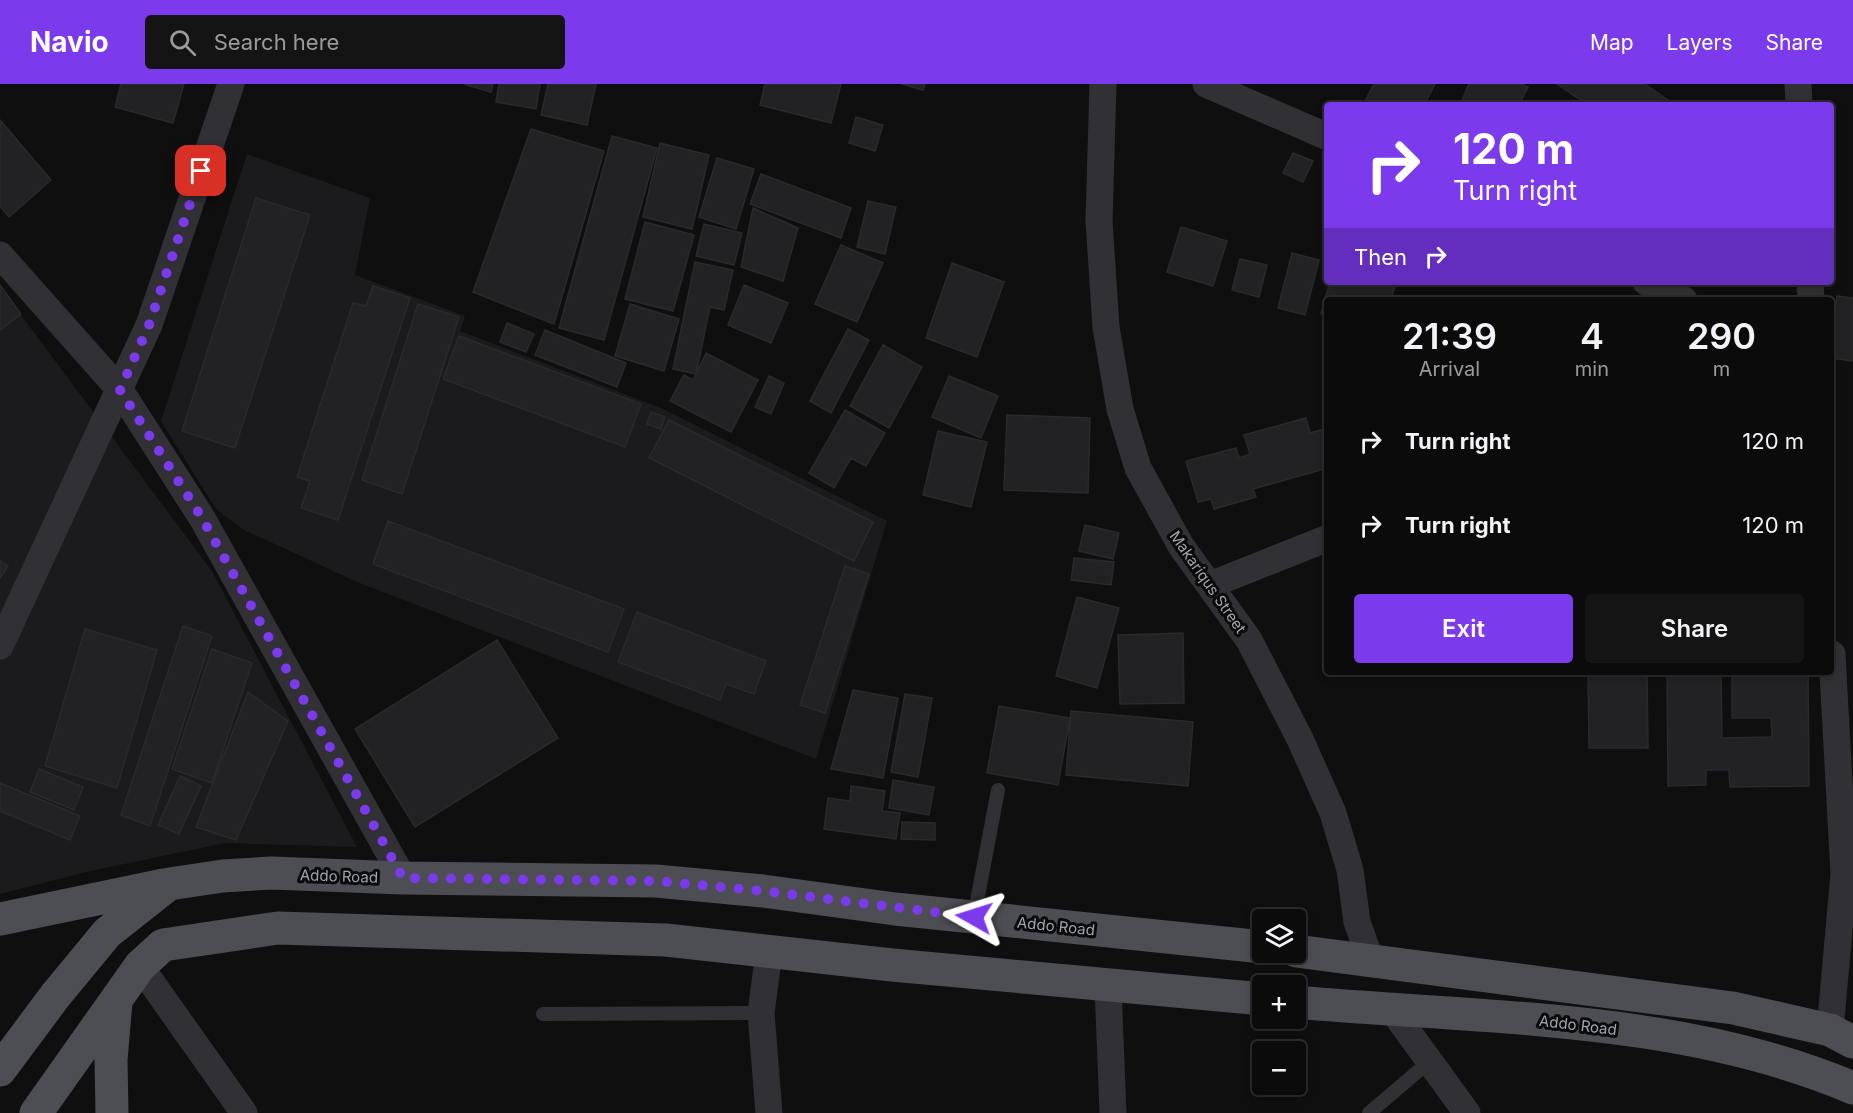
<!DOCTYPE html>
<html lang="en">
<head>
<meta charset="utf-8">
<style>
  :root { --surface:#0b0b0c; --page:#141415; --text:#f1f3f6; --muted:#9a9b9d; --line:#2b2b2d; --accent:#7c3aed }
  body { margin:0; font-family:Inter,sans-serif; background:var(--page); color:var(--text); height:100vh; display:flex; flex-direction:column; font-size:22px; white-space:nowrap }
  * { box-sizing:border-box; margin:0 }
  p { font-size:20px; color:var(--muted) }
  .icon { flex:none; width:33px; height:33px; fill:none; stroke:currentColor; stroke-width:2; stroke-linecap:round; stroke-linejoin:round }
  .map { position:relative; flex:1; overflow:hidden }
  .sheet { position:absolute; left:1324px; top:213px; width:510px; height:378px; display:flex; flex-direction:column; background:var(--surface); border-radius:6px; box-shadow:0 3px 9px #0003,0 0 0 2px var(--line) }
  .sheet>* { flex:none }
  .banner { position:absolute; left:1324px; top:18px; width:510px; height:183px; border-radius:6px; box-shadow:0 3px 9px #0003,0 0 0 2px var(--line); background:#7c3aed; color:#fff; overflow:hidden }
  .buttons { position:absolute; left:1252px; top:825px; display:grid; gap:12px }
  .buttons a { display:grid; place-items:center; width:54px; height:54px; border-radius:6px; background:var(--surface); box-shadow:0 3px 9px #0003,0 0 0 2px var(--line); font-size:30px }
  .pin { position:absolute; display:grid; place-items:center; width:51px; height:51px; color:#fff; margin:-26px; border-radius:12px; box-shadow:0 3px 9px #0006 }
  .me { position:absolute; width:66px; margin:-33px; rotate:276deg; stroke-linejoin:round; filter:drop-shadow(0 0 4px #0008) }
  .turn { display:flex; align-items:center; gap:21px; height:126px; padding:0 30px; font-size:27px }
  .turn .icon { width:78px; height:78px; stroke-width:2.5 }
  .turn b { display:block; font-size:42px; line-height:51px }
  .then { display:flex; align-items:center; height:57px; padding:0 30px; background:#0003; gap:12px; font-size:22px }
  .eta { display:flex; justify-content:space-evenly; align-items:center; height:102px; text-align:center }
  .eta b { font-size:36px; font-weight:600; line-height:42px }
  .button { display:flex; gap:12px; margin-top:auto; padding:12px 30px }
  .button a { flex:1; height:69px; border-radius:6px; background:var(--accent); color:#fff; font-size:24px; font-weight:600; line-height:69px; text-align:center }
  .button a+a { background:var(--page); color:var(--text) }
  ul { padding:0; list-style:none }
  li { display:flex; align-items:center; gap:18px; height:84px; padding:0 30px }
  li div { flex:1 }
  li b { display:block; font-size:22px }
  li em { font-style:normal }
  header { display:flex; align-items:center; gap:36px; box-sizing:border-box; height:84px; padding:0 30px; background:var(--accent); color:#fff }
  header strong { font-size:28px }
  nav { display:flex; gap:33px; margin-inline-start:auto; font-size:21px }
  .search { width:420px; height:54px; background:var(--page); display:flex; align-items:center; gap:15px; box-sizing:border-box; padding:0 21px; border-radius:6px; color:var(--muted); font-size:22px }
  .map>svg:first-child { display:block }
</style>
</head>
<body>
<header>
<strong>Navio</strong>
<div class="search"><svg class="icon" aria-label="search" viewBox="0 0 24 24"><circle cx="10" cy="10" r="6"/><path d="M15 15l6 6"/></svg>Search here</div>
<nav><a>Map</a><a>Layers</a><a>Share</a></nav>
</header>
<div class="map">
<svg width="1853" height="1029" viewBox="0 0 1853 1029">
  <rect width="100%" height="100%" fill="#0f0f10"/>
  <path fill="#1b1b1d" d="M247,70L370,114L355,191L465,232L460,247L661,324L887,437L816,675L357,498L242,445L216,425L161,337Z
    M0,203L212,487L357,763L225,759L86,788L0,810Z"/>
  <path fill="#222224" stroke="#2a292c" stroke-width="1.5" d="M121,0H184L173,39L115,23Z
    M464,0H493L491,8Z
    M499,0H540L536,25L496,18Z
    M548,0H596L587,41L541,31Z
    M765,0H841L831,39L760,21Z
    M902,0H925L923,6Z
    M1374,0H1435L1424,21H1363Z
    M1469,0H1522L1528,3L1519,21H1460Z
    M1557,0H1645L1672,19L1671,21H1588Z
    M856,33L883,41L875,67L849,59Z
    M0,36L51,96L9,133L0,122Z
    M531,45L604,67L554,240L473,208Z
    M612,52L657,64L604,256L559,244Z
    M660,59L709,71L692,145L643,133Z
    M1293,69L1313,77L1303,98L1283,89Z
    M717,74L754,85L736,145L699,133Z
    M761,90L851,124L841,154L750,120Z
    M256,114L310,131L235,364L182,347Z
    M868,117L896,123L885,170L857,163Z
    M753,124L798,144L783,197L741,183Z
    M645,138L694,151L673,227L625,215Z
    M704,140L742,149L734,181L696,172Z
    M1181,143L1227,157L1213,202L1167,188Z
    M841,161L883,179L857,238L815,220Z
    M1292,169L1319,176L1305,231L1278,224Z
    M1240,175L1267,181L1259,213L1232,206Z
    M695,178L733,186L724,226L710,223L696,290L673,285Z
    M952,179L1004,198L977,273L926,254Z
    M1330,198H1396L1391,216H1328V231L1321,230Z
    M0,201L21,230L0,246Z
    M744,201L788,219L771,259L728,241Z
    M373,202L410,214L338,436L301,424L310,397L297,393L353,219L366,222Z
    M1837,212L1853,214V277L1832,274V250Z
    M418,220L459,233L402,410L362,396Z
    M630,220L679,235L664,287L615,272Z
    M507,239L534,250L526,268L500,258Z
    M848,245L869,256L831,329L810,317Z
    M545,246L626,279L617,303L535,271Z
    M459,252L641,320L625,363L443,295Z
    M883,261L922,283L889,344L850,322Z
    M706,269L758,296L731,348L670,317L684,291L693,296Z
    M769,292L784,299L771,330L755,323Z
    M949,292L998,312L981,354L932,333Z
    M845,326L885,349L866,382L851,374L834,404L809,389Z
    M651,328L665,333L661,345L647,340Z
    M1007,331L1090,334L1088,409L1004,406Z
    M1306,334L1310,349L1328,344V384L1253,405L1256,413L1214,425L1211,415L1198,418L1186,377L1236,364L1239,374L1250,370L1244,351Z
    M669,336L873,438L854,477L649,374Z
    M938,347L987,358L971,423L923,411Z
    M388,437L624,525L608,568L373,480Z
    M1085,441L1119,449L1113,475L1079,467Z
    M1074,474L1114,478L1111,501L1071,496Z
    M0,477L8,482L0,494Z
    M845,482L869,490L825,629L800,621Z
    M1077,513L1119,524L1097,604L1056,592Z
    M637,528L766,577L754,610L726,600L720,616L618,578Z
    M183,542L212,552L150,742L121,731Z
    M85,545L157,566L117,704L45,682Z
    M1183,549L1184,619L1120,620L1118,551Z
    M497,556L558,654L415,743L355,645Z
    M212,565L252,579L212,699L172,685Z
    M1588,588H1647L1648,664H1589Z
    M1667,588H1721L1722,654L1772,653L1771,634H1732V588H1808L1809,702L1730,703L1729,686H1706V701L1668,702Z
    M853,606L898,614L883,694L831,685Z
    M248,608L288,637L236,756L196,743Z
    M905,610L932,614L918,693L891,688Z
    M999,622L1070,634L1058,701L987,689Z
    M1071,627L1193,638L1188,702L1066,691Z
    M39,685L83,703L74,726L30,708Z
    M180,692L201,702L179,750L158,741Z
    M893,696L934,703L929,731L889,724Z
    M0,699L80,732L70,756L0,727Z
    M851,702L885,707L882,727L900,729L896,755L824,745L828,714L850,717Z
    M902,738L935,739V756L901,755Z"/>
  <g fill="none" stroke-linecap="round" stroke-linejoin="round">
    <path stroke="#313135" stroke-width="14" d="M974,833L998,706
      M543,930L761,929
      M1369,1029L1430,977"/>
    <path stroke="#313135" stroke-width="27" d="M1103,0L1099,137L1106,243L1120,325L1138,384L1181,462L1249,556L1300,655L1333,729L1350,786L1357,838L1370,874
      M1206,0L1328,53
      M1798,0L1799,21
      M0,171L120,306L202,434L403,794
      M1646,198L1684,216
      M1810,198L1811,216
      M1210,501L1328,454
      M0,562L149,241L231,0
      M140,882L244,1029
      M1108,902L1113,1029
      M1393,927L1467,1029
      M1830,946L1844,790L1832,570
      M769,1029L761,929L769,868"/>
    <path stroke="#4d4e53" stroke-width="33" d="M0,835L164,801
      M1296,867L1733,924L1830,946L1853,958
      M1296,918C1481,935 1679,930 1853,1004
      M0,986L55,912L107,849L169,800L223,792L271,789L403,794L656,797L763,807L895,825L1263,863
      M36,1029L140,882L163,861L278,844L666,856L892,881L1263,915
      M112,1029L111,976L116,917"/>
  </g>
  <g fill="none" stroke-linecap="round" stroke-linejoin="round">
    <path stroke="#7c3aed" stroke-width="10" stroke-dasharray="0 18" d="M201,87L149,241L120,306L202,434L403,794L656,797L763,807L974,833"/>
  </g>
  <g text-anchor="middle" dominant-baseline="central" stroke-width="6" stroke-linejoin="round" paint-order="stroke">
    <g font-size="15" fill="#a2a5af" stroke="#0a0a0b">
      <text transform="translate(1208 498) rotate(55)">Makariqus Street</text>
      <text transform="translate(339 792) rotate(2)">Addo Road</text>
      <text transform="translate(1056 842) rotate(6)">Addo Road</text>
      <text transform="translate(1578 941) rotate(7)">Addo Road</text>
    </g>
  </g>
</svg>
<div class="buttons">
<a><svg class="icon" aria-label="layers" viewBox="0 0 24 24"><path d="M12 4l9 5-9 5-9-5zM3 14l9 5 9-5"/></svg></a>
<a>+</a>
<a>−</a>
</div>
<div class="pin" style="left:201px;top:87px;background:#d93025"><svg class="icon" aria-label="arrive" viewBox="0 0 24 24"><path d="M6 21V4h12l-3 4 3 4H6"/></svg></div>
<svg class="me" style="left:974px;top:833px" viewBox="-20 -20 40 40"><path d="M0-17L14 15 0 8-14 15z" fill="#7c3aed" stroke="#fff" stroke-width="4"/></svg>
<div class="banner">
<div class="turn"><svg class="icon" aria-label="right" viewBox="0 0 24 24"><path d="M7 20v-9h11M14 6l5 5-5 5"/></svg><div><b>120 m</b>Turn right</div></div>
<div class="then">Then<svg class="icon" aria-label="right" viewBox="0 0 24 24"><path d="M7 20v-9h11M14 6l5 5-5 5"/></svg></div>
</div>
<section class="sheet">
<div class="eta">
<div><b>21:39</b><p>Arrival</p></div>
<div><b>4</b><p>min</p></div>
<div><b>290</b><p>m</p></div>
</div>
<ul>
<li><svg class="icon" aria-label="right" viewBox="0 0 24 24"><path d="M7 20v-9h11M14 6l5 5-5 5"/></svg><div><b>Turn right</b></div><em>120 m</em></li>
<li><svg class="icon" aria-label="right" viewBox="0 0 24 24"><path d="M7 20v-9h11M14 6l5 5-5 5"/></svg><div><b>Turn right</b></div><em>120 m</em></li>
</ul>
<div class="button"><a>Exit</a><a>Share</a></div>
</section>
</div>
</body>
</html>
